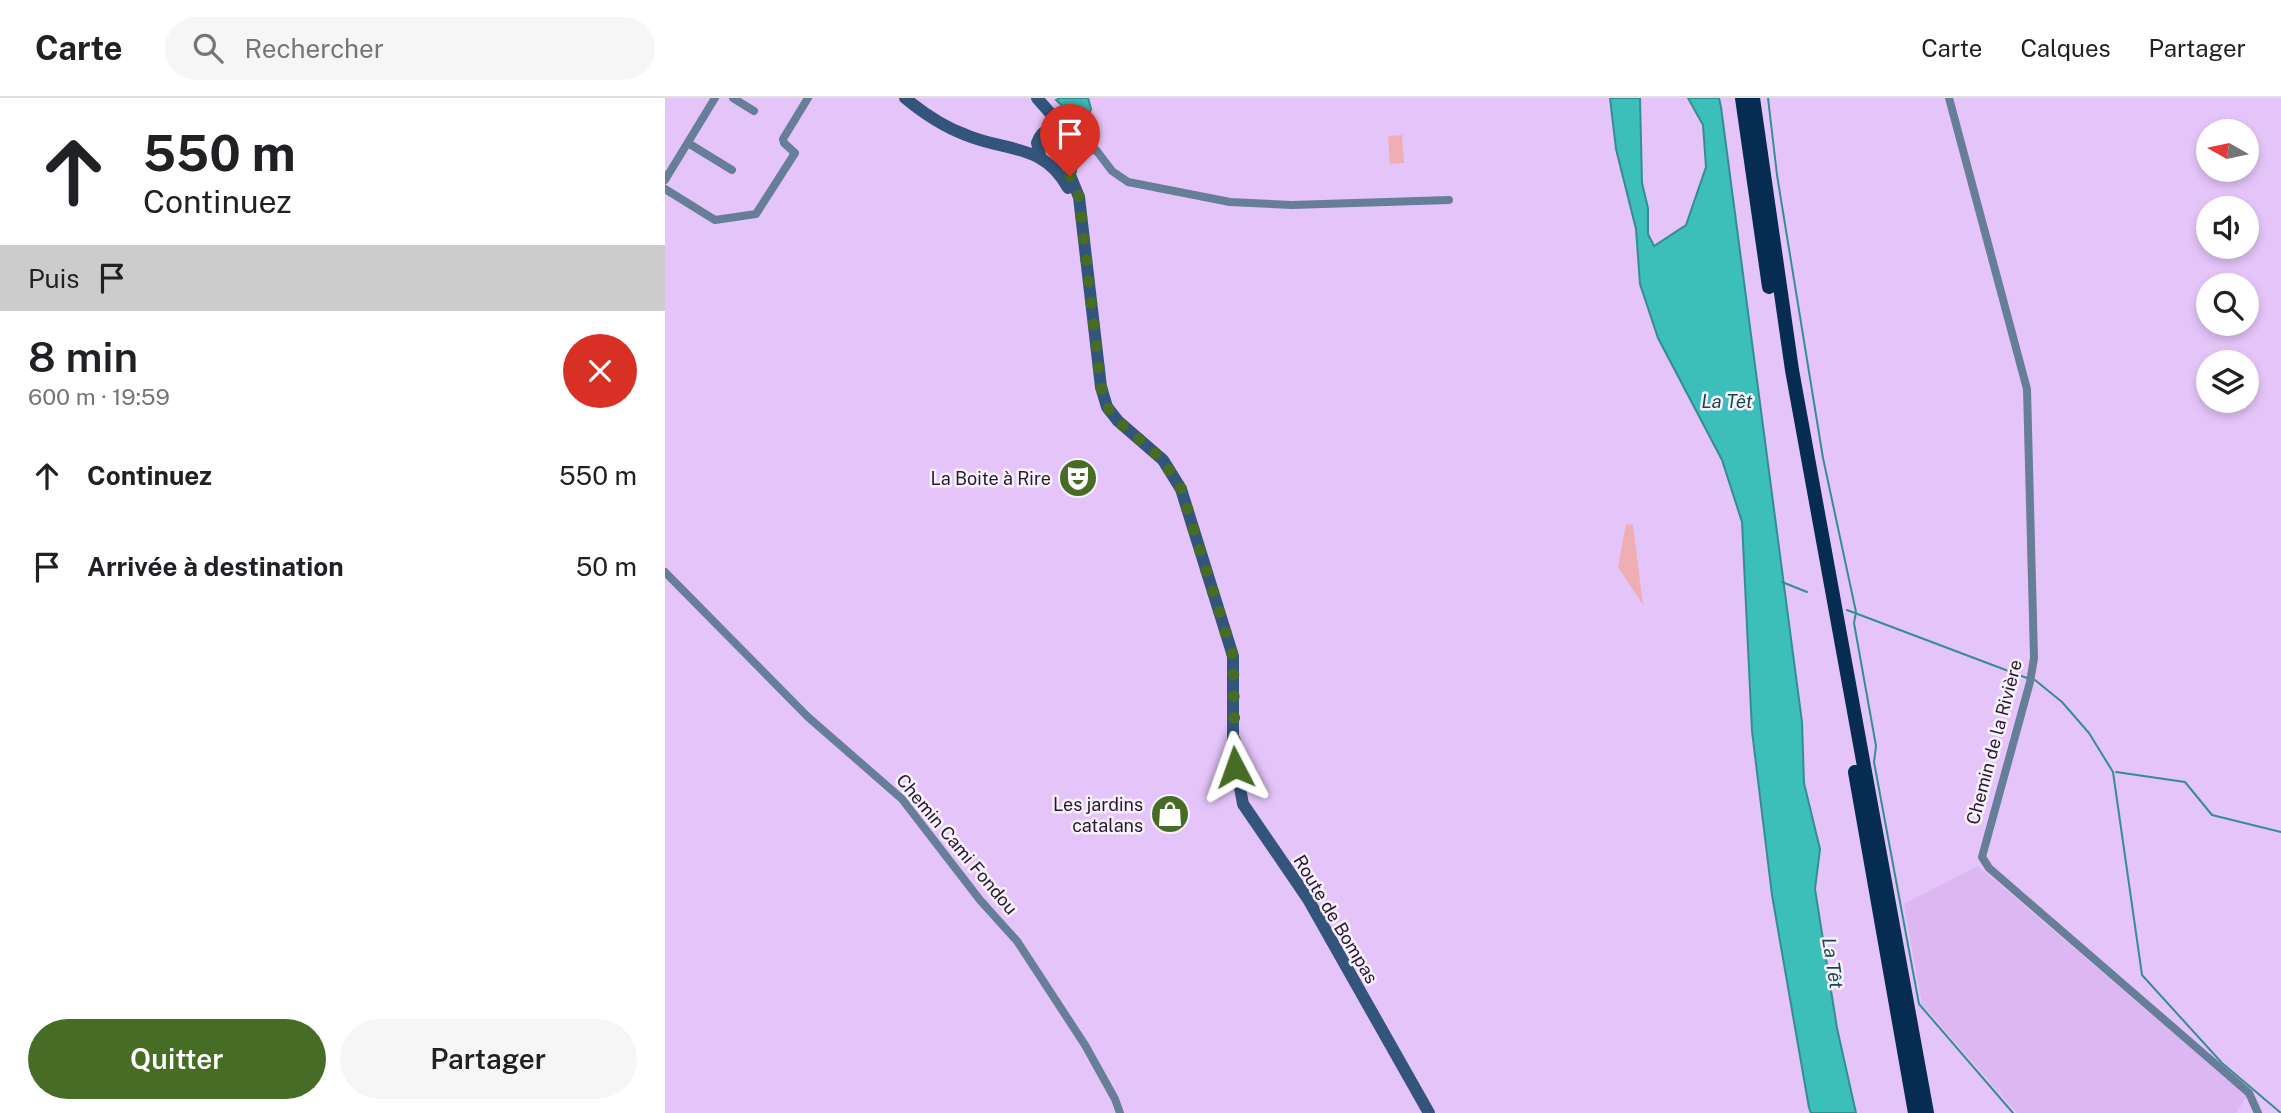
<!DOCTYPE html>
<html lang="fr">
<head>
<meta charset="utf-8">
<style>
  :root { --surface:#fff; --page:#f6f6f6; --text:#202124; --muted:#757577; --line:#e0e0e0; --accent:#476c25 }
  body { margin:0; font-family:"Public Sans",sans-serif; background:var(--page); color:var(--text); height:100vh; display:flex; flex-direction:column; font-size:26px; white-space:nowrap }
  * { box-sizing:border-box; margin:0 }
  p { font-size:23px; color:var(--muted) }
  .icon { flex:none; width:38px; height:38px; fill:none; stroke:currentColor; stroke-width:2; stroke-linecap:round; stroke-linejoin:round }
  .map { position:relative; flex:1; overflow:hidden }
  .sheet { display:flex; flex-direction:column; background:var(--surface); width:665px }
  .sheet>* { flex:none }
  .guide { background:#fff; color:var(--text); overflow:hidden }
  .needle { width:46px; rotate:279deg }
  .fabs { position:absolute; left:1531px; top:21px; display:grid; gap:14px }
  .fabs a { display:grid; place-items:center; width:63px; height:63px; border-radius:50%; background:var(--surface); box-shadow:0 4px 10px #0003; font-size:35px }
  .pin { position:absolute; display:grid; place-items:center; width:60px; height:60px; color:#fff; margin:-72px -30px; border-radius:50% 50% 50% 0; rotate:-45deg; box-shadow:0 0 7px #0007 }
  .pin .icon { rotate:45deg }
  .me { position:absolute; width:77px; margin:-38px; rotate:356deg; stroke-linejoin:round; filter:drop-shadow(0 0 5px #0008) }
  .turn { display:flex; align-items:center; gap:24px; height:147px; padding:0 28px; font-size:32px }
  .turn .icon { width:91px; height:91px; stroke-width:2.5 }
  .turn b { display:block; font-size:49px; line-height:60px }
  .then { display:flex; align-items:center; height:66px; padding:0 28px; background:#0003; gap:14px; font-size:26px }
  .round { display:grid; place-items:center; flex:none; width:74px; height:74px; border-radius:37px; background:var(--page) }
  .headline { display:flex; align-items:center; justify-content:space-between; height:119px; padding:0 28px }
  h1 { font-size:42px; font-weight:600; line-height:52px }
  .action { display:flex; gap:14px; margin-top:auto; padding:14px 28px }
  .action a { flex:1; height:80px; border-radius:42px; background:var(--accent); color:#fff; font-size:28px; font-weight:600; line-height:80px; text-align:center }
  .action a+a { background:var(--page); color:var(--text) }
  ul { padding:0; list-style:none }
  li { display:flex; align-items:center; gap:21px; height:91px; padding:0 28px }
  li div { flex:1 }
  li b { display:block; font-size:26px }
  li em { font-style:normal }
  header { display:flex; align-items:center; gap:42px; box-sizing:border-box; height:98px; padding:0 35px; background:var(--surface); border-bottom:2px solid var(--line) }
  header strong { font-size:33px }
  nav { display:flex; gap:38px; margin-inline-start:auto; font-size:24px }
  .search { width:490px; height:63px; background:var(--page); display:flex; align-items:center; gap:18px; box-sizing:border-box; padding:0 24px; border-radius:38px; color:var(--muted); font-size:26px }
  main { display:flex; flex:1; min-height:0 }
  .map>svg:first-child { display:block }
</style>
</head>
<body>
<header>
<strong>Carte</strong>
<div class="search"><svg class="icon" aria-label="search" viewBox="0 0 24 24"><circle cx="10" cy="10" r="6"/><path d="M15 15l6 6"/></svg>Rechercher</div>
<nav><a>Carte</a><a>Calques</a><a>Partager</a></nav>
</header>
<main>
<section class="sheet">
<div class="guide">
<div class="turn"><svg class="icon" aria-label="ahead" viewBox="0 0 24 24"><path d="M12 20V5M6 11l6-6 6 6"/></svg><div><b>550 m</b>Continuez</div></div>
<div class="then">Puis<svg class="icon" aria-label="arrive" viewBox="0 0 24 24"><path d="M6 21V4h12l-3 4 3 4H6"/></svg></div>
</div>
<div class="headline"><div><h1>8 min</h1><p>600 m · 19:59</p></div><a class="round" style="background:#d93025;color:#fff"><svg class="icon" aria-label="close" viewBox="0 0 24 24"><path d="M6 6l12 12M18 6L6 18"/></svg></a></div>
<ul>
<li><svg class="icon" aria-label="ahead" viewBox="0 0 24 24"><path d="M12 20V5M6 11l6-6 6 6"/></svg><div><b>Continuez</b></div><em>550 m</em></li>
<li><svg class="icon" aria-label="arrive" viewBox="0 0 24 24"><path d="M6 21V4h12l-3 4 3 4H6"/></svg><div><b>Arrivée à destination</b></div><em>50 m</em></li>
</ul>
<div class="action"><a>Quitter</a><a>Partager</a></div>
</section>
<div class="map">
<svg width="1616" height="1015" viewBox="0 0 1616 1015">
  <rect width="100%" height="100%" fill="#e5c5f9"/>
  <path fill="#dcb7f2" d="M1313,768L1582,998L1571,1015H1352L1257,906L1239,806Z"/>
  <path fill="#eeaeb4" d="M377 49a14 14 0 1 1 28 0a14 14 0 1 1-28 0Z
    M737,37L739,65L725,66L723,38Z
    M961,426L968,427L978,507L953,469Z"/>
  <path fill="#3cbeba" stroke="#368d90" stroke-width="2" d="M395,0H423L426,11L422,24L417,26L391,2Z
    M945,0H975L977,85L983,110V136L989,148L1021,127L1041,69L1038,27L1023,0H1054L1056,9L1137,624L1139,685L1155,751L1150,791L1172,930L1191,1015H1146L1144,1010L1107,797L1087,633L1077,424L1057,362L993,240L975,186L971,131L951,51Z"/>
  <g fill="none" stroke-linecap="round" stroke-linejoin="round">
    <path stroke="#368d90" stroke-width="2" d="M1103,0L1112,77L1158,360L1191,514L1189,525L1211,648L1209,664L1254,906L1348,1015
      M1117,484L1142,494
      M1182,512L1362,580
      M1370,582L1397,604L1424,635L1448,674L1477,877L1557,965L1616,1015
      M1451,674L1520,684L1547,717L1616,734"/>
    <path stroke="#677e99" stroke-width="8" d="M68,0L89,13
      M1284,0L1362,291L1369,560L1365,584L1317,759L1324,770L1584,995L1593,1015
      M23,45L67,72
      M431,52L447,73L463,84L565,104L627,107L784,102
      M409,54L431,52L409,43
      M0,82L50,0
      M0,91L50,122L91,116L130,55L119,45L118,41L143,0
      M0,474L143,619L237,701L315,802L352,843L420,947L450,1001L455,1015"/>
    <path stroke="#33557b" stroke-width="12" d="M240,0C258,15 279,29 301,37C341,54 379,45 403,90
      M372,0L399,31
      M376,61L372,45C377,30 390,26 404,34L410,49L405,77L414,99L436,289L442,309L453,323L498,362L516,391L568,558V652L578,706L643,801L764,1015"/>
    <path stroke="#062c51" stroke-width="14" d="M1077,0L1104,189
      M1088,0L1127,272L1262,1015
      M1190,674L1250,1015"/>
  </g>
  <g fill="none" stroke-linecap="round" stroke-linejoin="round">
    <path stroke="#476c25" stroke-width="12" stroke-dasharray="0 21.6" d="M405,78L414,99L436,289L442,309L453,323L498,362L516,391L568,558L570,669"/>
  </g>
  <defs>
    <symbol id="theatre-disc" viewBox="-11 -11 22 22"><circle r="9.5" fill="#476c25" stroke="#f8f1fc"/><path d="M-5-5.5Q0-4 5-5.5V0Q5 5 0 6Q-5 5-5 0ZM-3.3-2.5H-1v1.5H-3.3ZM1-2.5H3.3v1.5H1ZM-2.8 1Q0 5.5 2.8 1Z" fill="#fff"/></symbol>
    <symbol id="shop-disc" viewBox="-11 -11 22 22"><circle r="9.5" fill="#476c25" stroke="#f8f1fc"/><path d="M-5-2.5h2.3a2.7 3.5 0 0 1 5.4 0H5L5.5 6h-11ZM-1.5-2.5h3a1.5 2.3 0 0 0-3 0Z" fill="#fff"/></symbol>
  </defs>
  <g fill-rule="evenodd">
    <use href="#theatre-disc" x="391" y="358" width="44" height="44"/>
    <use href="#shop-disc" x="483" y="694" width="44" height="44"/>
  </g>
  <g text-anchor="middle" dominant-baseline="central" stroke-width="5" stroke-linejoin="round" paint-order="stroke">
    <g font-size="18" fill="#271a2e" stroke="#f8f1fc" text-anchor="end">
      <text x="386" y="380">La Boite à Rire</text>
      <text x="478" y="706">Les jardins<tspan x="478" dy="21">catalans</tspan></text>
    </g>
    <g font-size="18" fill="#271a2e" stroke="#f8f1fc">
      <text transform="translate(1329 644) rotate(-75)">Chemin de la Rivière</text>
      <text transform="translate(292 746) rotate(50)">Chemin Cami Fondou</text>
      <text transform="translate(671 821) rotate(59)">Route de Bompas</text>
    </g>
    <g font-size="19" font-style="italic" fill="#144b4a" stroke="#f8f1fc">
      <text x="1062" y="303">La Têt</text>
      <text transform="translate(1168 865) rotate(81)">La Têt</text>
    </g>
  </g>
</svg>
<div class="fabs">
<a><svg class="needle" viewBox="-14 -14 28 28"><path d="M0-13l5 13h-10z" fill="#e53935"/><path d="M0 13l5-13h-10z" fill="#757577"/></svg></a>
<a><svg class="icon" aria-label="sound" viewBox="0 0 24 24"><path d="M4 9h4l5-4v14l-5-4H4zM17 9q2 3 0 6"/></svg></a>
<a><svg class="icon" aria-label="search" viewBox="0 0 24 24"><circle cx="10" cy="10" r="6"/><path d="M15 15l6 6"/></svg></a>
<a><svg class="icon" aria-label="layers" viewBox="0 0 24 24"><path d="M12 4l9 5-9 5-9-5zM3 14l9 5 9-5"/></svg></a>
</div>
<div class="pin" style="left:405px;top:78px;background:#d93025"><svg class="icon" aria-label="arrive" viewBox="0 0 24 24"><path d="M6 21V4h12l-3 4 3 4H6"/></svg></div>
<svg class="me" style="left:570px;top:669px" viewBox="-20 -20 40 40"><path d="M0-17L14 15 0 8-14 15z" fill="#476c25" stroke="#fff" stroke-width="4"/></svg>
</div>
</main>
</body>
</html>
